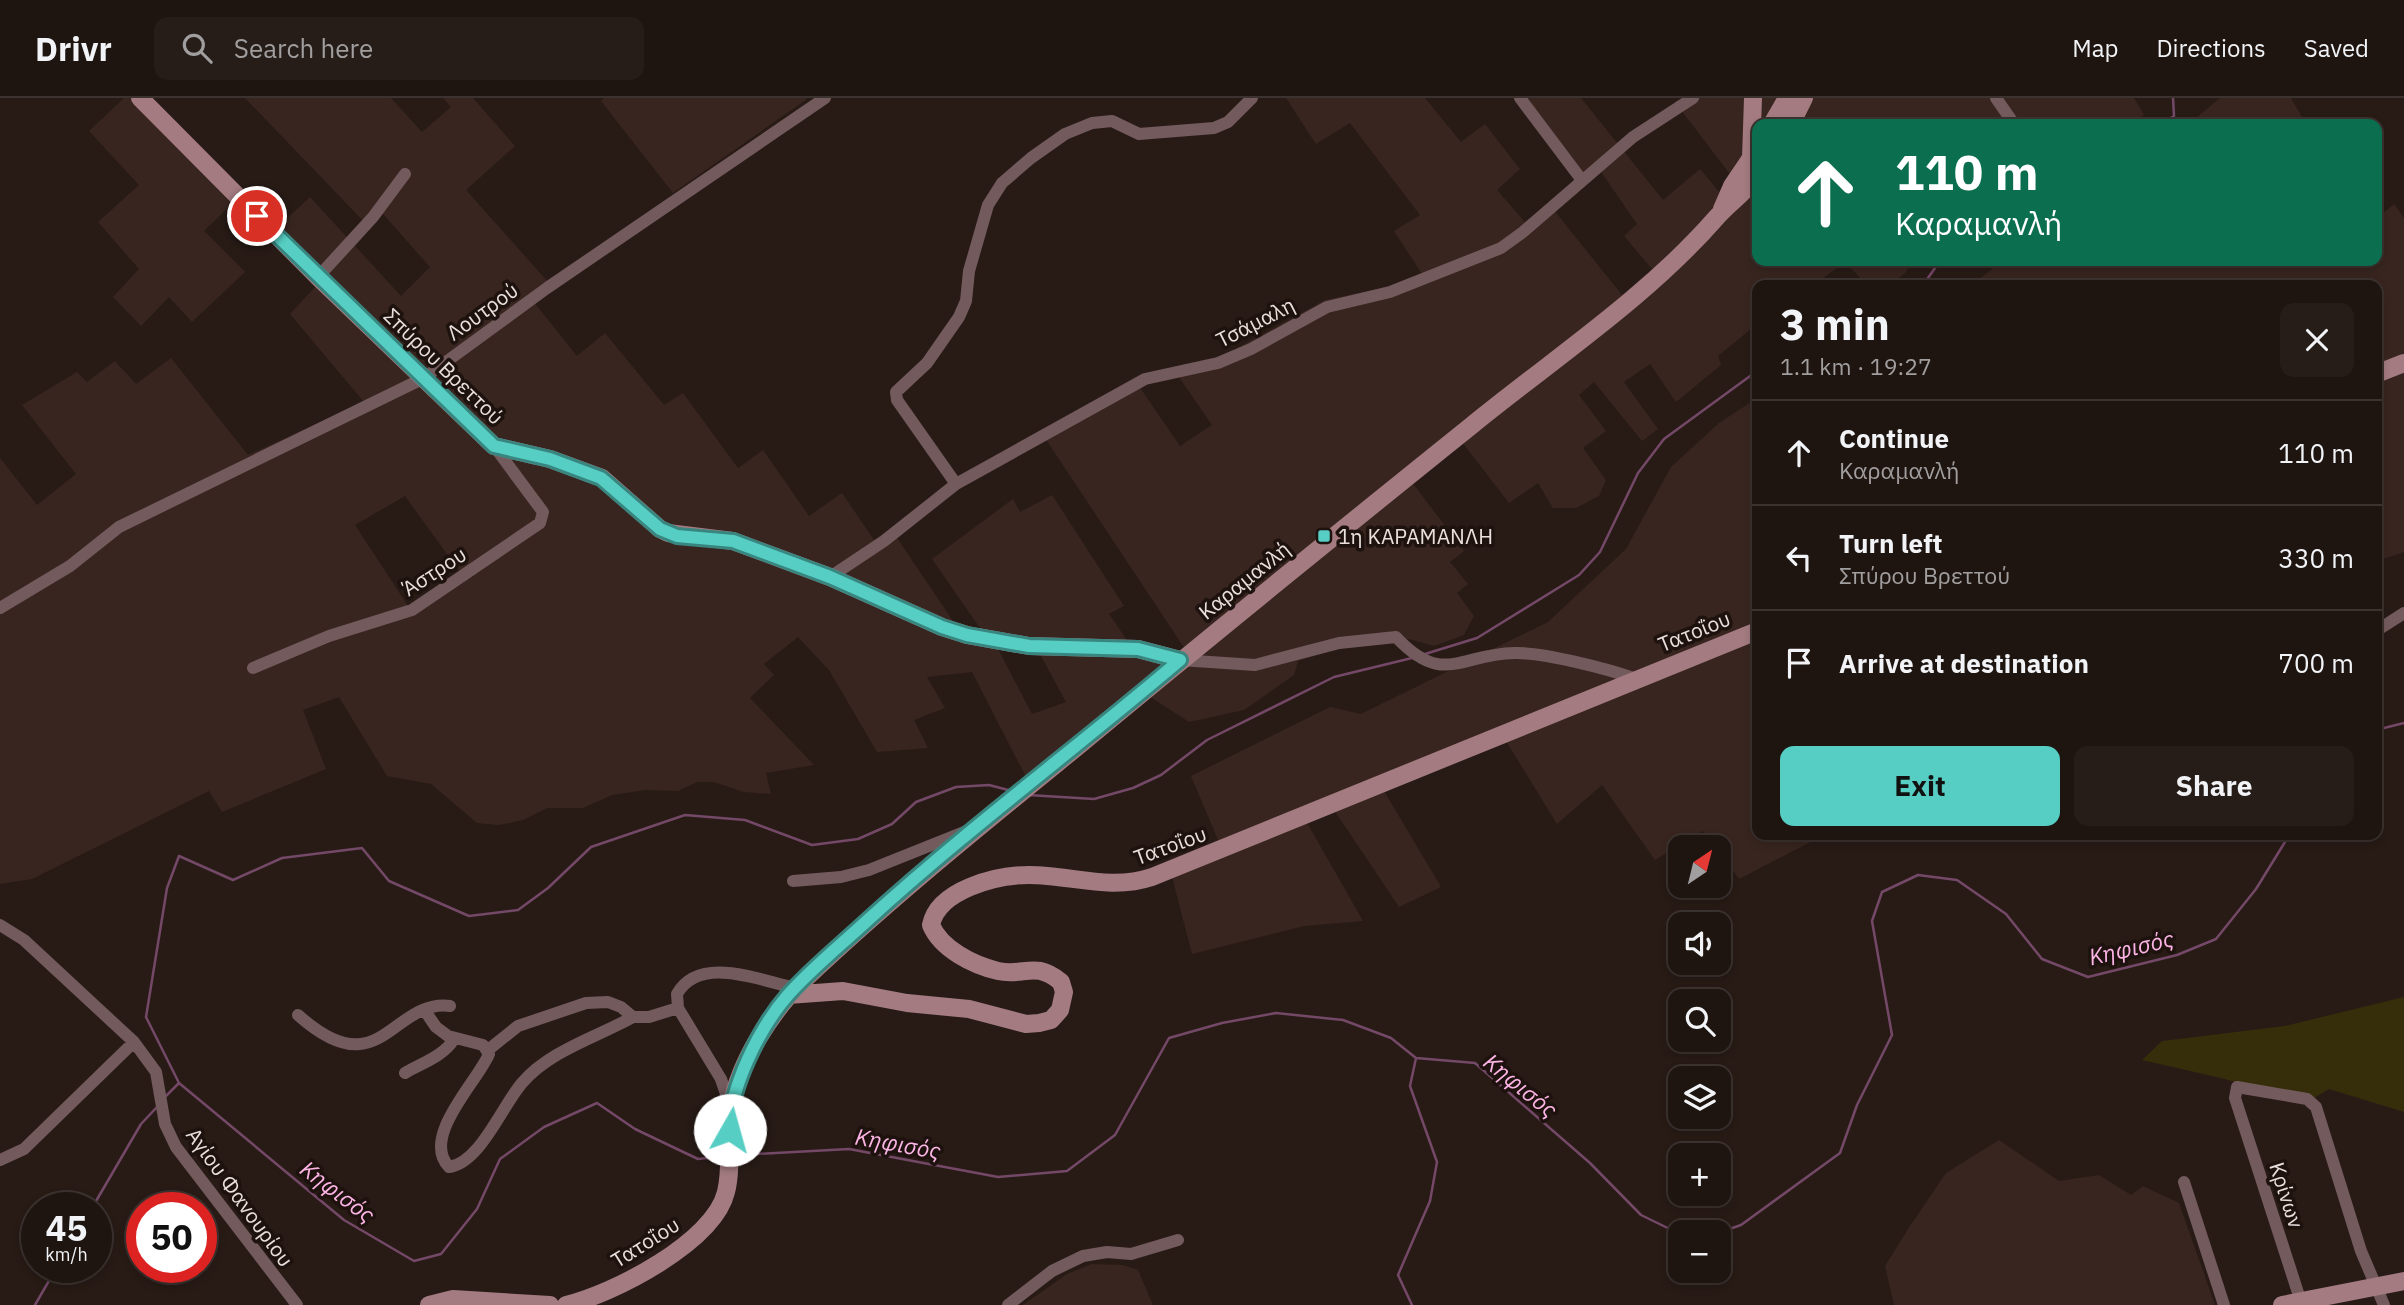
<!DOCTYPE html>
<html lang="en">
<head>
<meta charset="utf-8">
<style>
  :root { --surface:#1e1410; --page:#261d19; --text:#f1f3f6; --muted:#a19e9f; --line:#3c3330; --accent:#56cec3 }
  body { margin:0; font-family:"IBM Plex Sans",sans-serif; background:var(--page); color:var(--text); height:100vh; display:flex; flex-direction:column; font-size:26px; white-space:nowrap }
  * { box-sizing:border-box; margin:0 }
  p { font-size:23px; color:var(--muted) }
  .icon { flex:none; width:38px; height:38px; fill:none; stroke:currentColor; stroke-width:2; stroke-linecap:round; stroke-linejoin:round }
  .map { position:relative; flex:1; overflow:hidden }
  .panel { position:absolute; left:1752px; top:182px; width:630px; height:560px; display:flex; flex-direction:column; background:var(--surface); border-radius:14px; box-shadow:0 4px 10px #0003,0 0 0 2px var(--line) }
  .panel>* { flex:none }
  .guide { position:absolute; left:1752px; top:21px; width:630px; height:147px; border-radius:14px; box-shadow:0 4px 10px #0003,0 0 0 2px var(--line); background:#0b6e4f; color:#fff; overflow:hidden }
  .needle { width:46px; rotate:35deg }
  .controls { position:absolute; left:1668px; top:737px; display:grid; gap:14px }
  .controls a { display:grid; place-items:center; width:63px; height:63px; border-radius:14px; background:var(--surface); box-shadow:0 4px 10px #0003,0 0 0 2px var(--line); font-size:35px }
  .speed { position:absolute; left:21px; top:1094px; display:flex; gap:14px; font-size:35px; font-weight:700; text-align:center }
  .speed>* { display:grid; place-content:center; width:91px; height:91px; border-radius:50%; background:var(--surface); box-shadow:0 4px 10px #0003,0 0 0 2px var(--line); line-height:1 }
  .speed small { font-size:18px; font-weight:400 }
  .speed .limit { border:10px solid #d22; background:#fff; color:#111 }
  .pin { position:absolute; display:grid; place-items:center; width:60px; height:60px; color:#fff; margin:-30px; border:4px solid #fff; border-radius:50%; box-shadow:0 2px 7px #0007 }
  .me { position:absolute; width:77px; margin:-38px; rotate:7deg; stroke-linejoin:round; filter:drop-shadow(0 0 5px #0008) }
  .turn { display:flex; align-items:center; gap:24px; height:147px; padding:0 28px; font-size:32px }
  .turn .icon { width:91px; height:91px; stroke-width:2.5 }
  .turn b { display:block; font-size:49px; line-height:60px }
  .round { display:grid; place-items:center; flex:none; width:74px; height:74px; border-radius:14px; background:var(--page) }
  .head { display:flex; align-items:center; justify-content:space-between; height:119px; padding:0 28px }
  h1 { font-size:42px; font-weight:800; line-height:52px }
  .action { display:flex; gap:14px; margin-top:auto; padding:14px 28px }
  .action a { flex:1; height:80px; border-radius:14px; background:var(--accent); color:#111; font-size:28px; font-weight:800; line-height:80px; text-align:center }
  .action a+a { background:var(--page); color:var(--text) }
  ul { padding:0; list-style:none }
  li { display:flex; align-items:center; gap:21px; height:105px; padding:0 28px; border-top:2px solid var(--line) }
  li div { flex:1 }
  li b { display:block; font-size:26px }
  li em { font-style:normal }
  header { display:flex; align-items:center; gap:42px; box-sizing:border-box; height:98px; padding:0 35px; background:var(--surface); border-bottom:2px solid var(--line) }
  header strong { font-size:33px }
  nav { display:flex; gap:38px; margin-inline-start:auto; font-size:24px }
  .search { width:490px; height:63px; background:var(--page); display:flex; align-items:center; gap:18px; box-sizing:border-box; padding:0 24px; border-radius:14px; color:var(--muted); font-size:26px }
  .map>svg:first-child { display:block }
</style>
</head>
<body>
<header>
<strong>Drivr</strong>
<div class="search"><svg class="icon" aria-label="search" viewBox="0 0 24 24"><circle cx="10" cy="10" r="6"/><path d="M15 15l6 6"/></svg>Search here</div>
<nav><a>Map</a><a>Directions</a><a>Saved</a></nav>
</header>
<div class="map">
<svg width="2404" height="1207" viewBox="0 0 2404 1207">
  <rect width="100%" height="100%" fill="#281b16"/>
  <path fill="#38251f" fill-rule="evenodd" d="M124,0H130L234,104L204,133L245,174L192,224L169,199L141,228L113,199L139,171L98,124L139,87L89,33Z
    M245,0H391L422,34L451,9L443,0H473L515,48L466,92L549,185L529,198L577,258L605,235L664,307L683,295L738,370L763,352L809,418L842,395L874,442L891,431L957,529L982,533L932,461L1013,401L1020,414L1052,397L1124,508L1109,516L1131,548L1176,557L1185,551L1041,334L1134,281L1180,348L1212,327L1172,269L1223,258L1325,202L1401,186L1422,176L1394,133L1420,117L1350,25L1316,46L1286,0H1425L1461,44L1485,26L1520,71L1497,92L1525,124L1549,106L1622,197L1652,171L1624,138L1637,126L1599,71L1580,86L1514,0H1581L1663,102L1700,71L1721,96L1732,79L1675,4L1682,0H2134L2144,17L2131,26H1757V163H1913L1905,175L1890,187H1867L1845,164L1814,187H1757V226L1718,258L1721,267L1676,304L1650,266L1624,284L1658,331L1642,343L1594,284L1579,297L1606,333L1583,350L1606,382L1599,398L1576,410H1553L1538,385L1509,405L1455,335L1405,375L1464,453L1450,464L1468,486L1457,495L1474,518L1464,537L1434,548L1409,541L1337,551L1298,563L1294,577L1244,612L1189,624L1149,598L1037,688L1025,677L972,574L927,579L945,610L914,622L928,650L877,654L829,572L798,539L764,566L774,577L750,600L814,667L766,675L771,696L744,694L714,684H697L678,693L645,692L612,697L583,710H547L523,722L499,727L477,725L431,686L387,678L339,599L303,612L326,671L222,714L209,693L32,781L0,786V360L37,407L76,376L22,307L77,274L87,284L115,263L136,286L171,260L248,357L364,304L290,216L315,189L267,139L310,99L401,198L430,169L383,116L369,129ZM405,398L460,474L410,511L355,427ZM997,549L1041,558L1066,604L1032,616Z
    M604,0H806L807,1L673,95L601,3Z
    M2220,0H2291L2306,26H2189Z
    M2394,106L2404,120V454L2377,463L2376,187H1972L2002,163H2376L2377,120Z
    M1757,300V737H1824L1739,781L1719,754L1718,749H1715L1703,733L1655,762L1602,687L1557,726L1503,638L1384,693L1441,789L1399,809L1332,709L1306,723L1363,823L1304,828L1192,856L1168,763L1218,742L1191,678L1330,609L1361,616L1548,524L1626,451L1671,369L1719,325Z
    M1999,1042L2059,1083L2099,1077L2131,1097L2143,1088L2179,1105L2215,1207H1894L1885,1168L1910,1128L1946,1075Z
    M1092,1166L1123,1167L1138,1172L1153,1207H1023L1067,1176Z"/>
  <path fill="#362e0a" d="M2404,899V1014L2329,991L2304,1006L2225,981L2142,962L2162,943L2285,928Z"/>
  <g fill="none" stroke-linecap="round" stroke-linejoin="round">
    <path stroke="#744867" stroke-width="2.5" d="M2161,26L2174,18L2173,0
      M1923,187L1940,163
      M1425,556L1477,540L1579,477L1600,454L1638,375L1664,341L1757,273
      M2376,632L2404,625
      M1028,697L1094,701L1133,690L1161,677L1207,642L1334,579L1412,560
      M179,985L146,919L167,790L179,758L233,782L282,760L362,750L389,783L469,818L518,812L548,790L591,749L685,717L745,722L812,747L858,741L892,726L916,704L956,689L989,687L1012,693
      M166,998L179,985L344,1122L414,1163L441,1156L477,1111L500,1061L544,1029L597,1005L635,1031L698,1061L724,1058
      M738,1057L849,1051L998,1079L1067,1073L1115,1037L1169,940L1222,925L1276,915L1343,922L1391,940L1416,960L1475,965L1590,1065L1641,1117L1680,1136
      M92,1110L141,1026L157,1009
      M1718,1135L1741,1127L1840,1055L1857,1007L1892,937L1872,823L1882,794L1918,777L1957,782L2006,816L2042,861L2088,879L2177,857L2216,841L2256,791L2285,744L2287,737
      M35,1207L57,1169
      M1412,1207L1398,1177L1430,1103L1437,1064L1410,988L1416,960"/>
    <path stroke="#735a5d" stroke-width="12" d="M1520,0L1581,81
      M1996,0L2014,26
      M318,179L373,119L405,76
      M956,386L897,302L896,294L927,265L959,219L966,203L969,173L988,107L1002,85L1031,60L1065,36L1092,25L1112,23L1139,36L1214,30L1228,24L1252,0
      M830,479L884,443L956,386L1145,281L1218,265L1251,251L1327,209L1390,194L1501,150L1523,134L1633,39L1693,0
      M0,510L70,468L119,429L424,280L547,190L825,0
      M2376,533L2404,515
      M1180,562L1255,567L1339,545L1396,539C1443,589 1460,556 1514,555C1542,554 1609,571 1636,581
      M253,570L329,538L412,512L540,425L543,414L494,348
      M793,783L841,779L869,772L969,732
      M0,827L24,842L134,944L156,974L165,1026L176,1049L297,1207
      M425,913L436,929L448,938L483,947L489,956C478,983 420,1039 449,1069C480,1065 502,1008 522,985C549,953 597,939 633,919H649L678,910
      M298,917C381,991 391,901 450,908
      M488,952L518,928L586,905L608,904L621,909L633,919
      M405,975C422,965 444,958 454,941
      M730,1008L721,981L678,910L677,896C700,856 760,883 796,890
      M0,1062L24,1051L134,944
      M2184,1084L2224,1207
      M1008,1207L1052,1173L1083,1158L1107,1154L1131,1156L1178,1142
      M2302,1207L2235,1000L2237,989L2307,1001L2316,1009L2361,1153L2384,1207"/>
    <path stroke="#a37b81" stroke-width="18" d="M140,0L318,179L494,348L550,361L602,380L660,431L668,435L733,443L830,479L942,529L967,537L1029,548L1138,551L1180,562
      M1772,26L1787,0
      M1791,26L1804,0
      M1751,61L1753,0
      M1722,111L1732,88L1757,51
      M2376,276L2404,265
      M788,897L843,893L907,905L969,911L1026,926L1039,925L1051,922L1060,912L1064,894L1061,884C1034,862 1025,879 998,873C973,867 941,851 931,827C938,792 996,777 1029,777C1071,777 1110,793 1152,779L1757,533
      M429,1207L453,1201L550,1207
      M566,1207C613,1196 714,1144 726,1094C733,1066 726,1037 731,1010C739,963 773,911 806,880C893,798 985,724 1077,649C1207,541 1339,434 1471,328C1553,261 1646,200 1716,120C1729,105 1745,95 1757,78
      M2282,1207L2404,1183"/>
  </g>
  <g fill="none" stroke-linecap="round" stroke-linejoin="round">
    <defs>
      <path id="route" d="M257,118L494,348L550,361L601,380L660,431L677,438L733,443L830,479L942,529L967,537L1029,548L1138,551L1180,562C1078,649 969,730 869,821C842,846 812,870 788,897C760,929 729,990 730,1032"/>
    </defs>
    <use href="#route" stroke="#38867f" stroke-width="18"/>
    <use href="#route" stroke="#56cec3" stroke-width="12"/>
  </g>
  <rect fill="#56cec3" stroke="#1e120e" stroke-width="2.5" x="1317" y="431" width="14" height="14" rx="3.5"/>
  <g text-anchor="middle" dominant-baseline="central" stroke-width="7" stroke-linejoin="round" paint-order="stroke">
    <g font-size="21" fill="#e9dfdc" stroke="#1e120e">
      <text transform="translate(482 213) rotate(-36)">Λουτρού</text>
      <text transform="translate(1255 224) rotate(-27)">Τσάμαλη</text>
      <text transform="translate(444 268) rotate(44)">Σπύρου Βρεττού</text>
      <text transform="translate(434 473) rotate(-33)">Άστρου</text>
      <text transform="translate(1244 482) rotate(-39)">Καραμανλή</text>
      <text transform="translate(1694 533) rotate(-22)">Τατοΐου</text>
      <text transform="translate(1170 747) rotate(-20)">Τατοΐου</text>
      <text transform="translate(2287 1097) rotate(72)">Κρίνων</text>
      <text transform="translate(240 1099) rotate(54)">Αγίου Φανουρίου</text>
      <text transform="translate(645 1144) rotate(-32)">Τατοΐου</text>
    </g>
    <g font-size="21" fill="#e9dfdc" stroke="#1e120e" text-anchor="start">
      <text x="1338" y="438">1η ΚΑΡΑΜΑΝΛΗ</text>
    </g>
    <g font-size="23" font-style="italic" fill="#fcb4e5" stroke="#1e120e">
      <text transform="translate(2131 849) rotate(-13)">Κηφισός</text>
      <text transform="translate(1521 987) rotate(39)">Κηφισός</text>
      <text transform="translate(898 1045) rotate(10)">Κηφισός</text>
      <text transform="translate(338 1093) rotate(37)">Κηφισός</text>
    </g>
  </g>
</svg>
<div class="controls">
<a><svg class="needle" viewBox="-14 -14 28 28"><path d="M0-13l5 13h-10z" fill="#e53935"/><path d="M0 13l5-13h-10z" fill="#a19e9f"/></svg></a>
<a><svg class="icon" aria-label="sound" viewBox="0 0 24 24"><path d="M4 9h4l5-4v14l-5-4H4zM17 9q2 3 0 6"/></svg></a>
<a><svg class="icon" aria-label="search" viewBox="0 0 24 24"><circle cx="10" cy="10" r="6"/><path d="M15 15l6 6"/></svg></a>
<a><svg class="icon" aria-label="layers" viewBox="0 0 24 24"><path d="M12 4l9 5-9 5-9-5zM3 14l9 5 9-5"/></svg></a>
<a>+</a>
<a>−</a>
</div>
<div class="speed"><div>45<small>km/h</small></div><div class="limit">50</div></div>
<div class="pin" style="left:257px;top:118px;background:#d93025"><svg class="icon" aria-label="arrive" viewBox="0 0 24 24"><path d="M6 21V4h12l-3 4 3 4H6"/></svg></div>
<svg class="me" style="left:730px;top:1032px" viewBox="-20 -20 40 40"><circle r="19" fill="#fff"/><path d="M0-13L10 11 0 6-10 11z" fill="#56cec3"/></svg>
<div class="guide">
<div class="turn"><svg class="icon" aria-label="ahead" viewBox="0 0 24 24"><path d="M12 20V5M6 11l6-6 6 6"/></svg><div><b>110 m</b>Καραμανλή</div></div>
</div>
<section class="panel">
<div class="head"><div><h1>3 min</h1><p>1.1 km · 19:27</p></div><a class="round"><svg class="icon" aria-label="close" viewBox="0 0 24 24"><path d="M6 6l12 12M18 6L6 18"/></svg></a></div>
<ul>
<li><svg class="icon" aria-label="ahead" viewBox="0 0 24 24"><path d="M12 20V5M6 11l6-6 6 6"/></svg><div><b>Continue</b><p>Καραμανλή</p></div><em>110 m</em></li>
<li><svg class="icon" aria-label="left" viewBox="0 0 24 24"><path d="M17 20v-9H6M10 6l-5 5 5 5"/></svg><div><b>Turn left</b><p>Σπύρου Βρεττού</p></div><em>330 m</em></li>
<li><svg class="icon" aria-label="arrive" viewBox="0 0 24 24"><path d="M6 21V4h12l-3 4 3 4H6"/></svg><div><b>Arrive at destination</b></div><em>700 m</em></li>
</ul>
<div class="action"><a>Exit</a><a>Share</a></div>
</section>
</div>
</body>
</html>
